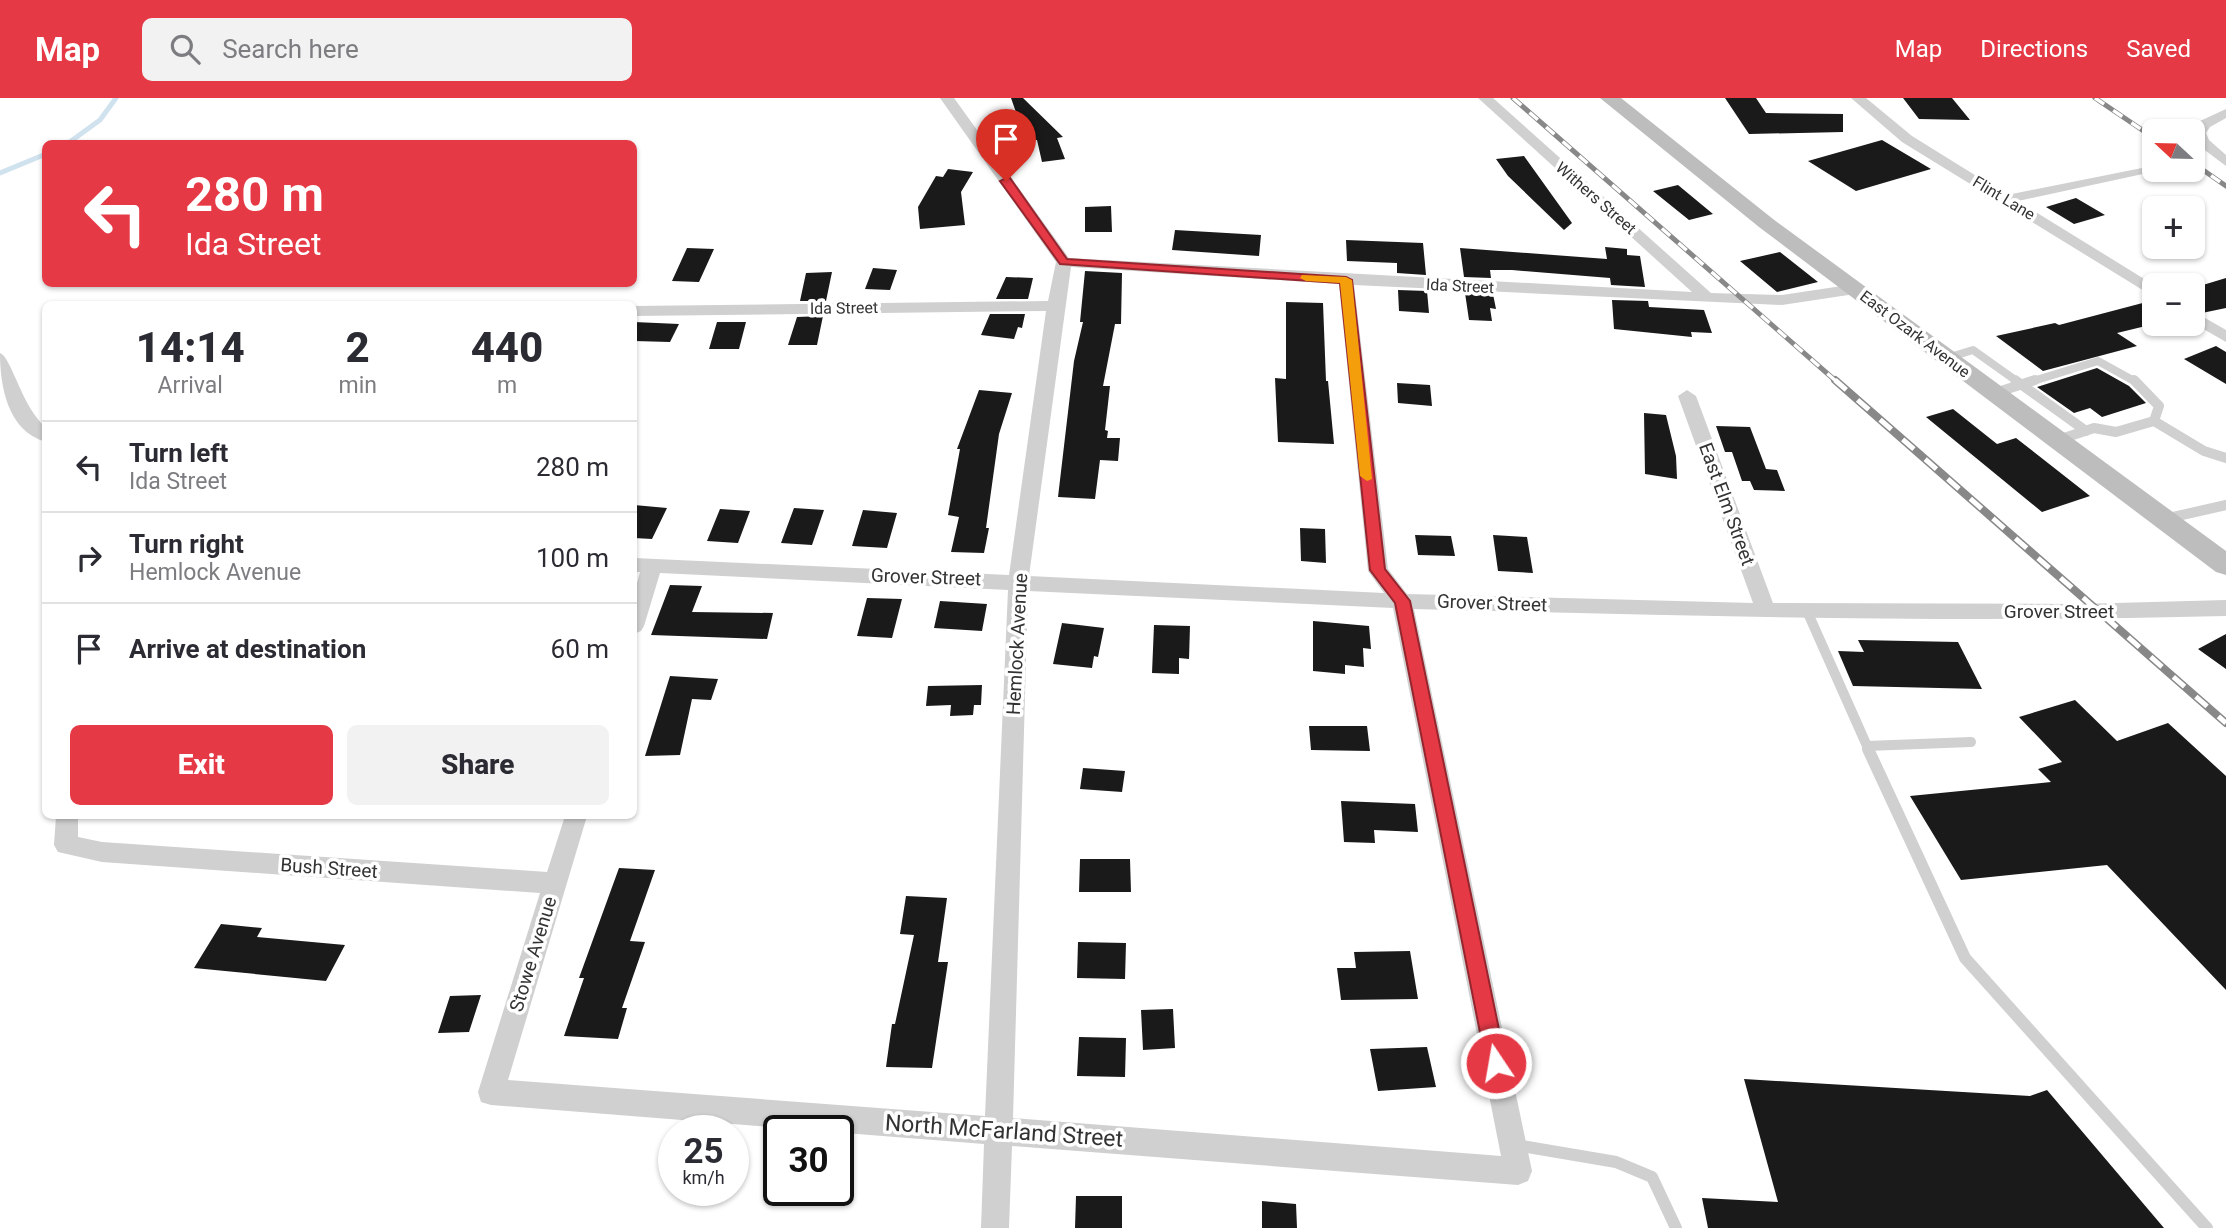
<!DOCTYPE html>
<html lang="en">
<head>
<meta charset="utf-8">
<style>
  :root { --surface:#fff; --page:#f2f2f3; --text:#2b2b33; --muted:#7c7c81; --line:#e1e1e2; --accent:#e63946 }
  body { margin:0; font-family:Roboto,sans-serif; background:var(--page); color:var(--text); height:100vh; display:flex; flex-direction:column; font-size:26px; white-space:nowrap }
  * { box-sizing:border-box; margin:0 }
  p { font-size:23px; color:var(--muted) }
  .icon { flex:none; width:38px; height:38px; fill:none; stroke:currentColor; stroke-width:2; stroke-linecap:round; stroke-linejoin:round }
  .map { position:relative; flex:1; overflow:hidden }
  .side { position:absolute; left:42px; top:203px; width:595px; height:518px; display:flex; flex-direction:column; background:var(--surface); border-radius:10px; box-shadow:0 2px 5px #0004 }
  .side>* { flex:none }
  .hud { position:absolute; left:42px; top:42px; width:595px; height:147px; border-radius:10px; box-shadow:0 2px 5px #0004; background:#e63946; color:#fff; overflow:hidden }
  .needle { width:46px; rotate:292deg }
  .controls { position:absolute; left:2142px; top:21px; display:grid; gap:14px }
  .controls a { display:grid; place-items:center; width:63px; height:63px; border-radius:10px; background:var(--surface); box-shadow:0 2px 5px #0004; font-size:35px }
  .speed { position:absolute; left:658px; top:1017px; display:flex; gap:14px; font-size:35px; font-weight:700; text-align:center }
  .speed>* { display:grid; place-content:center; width:91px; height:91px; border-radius:50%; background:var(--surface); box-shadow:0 2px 5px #0004; line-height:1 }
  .speed small { font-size:18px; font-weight:400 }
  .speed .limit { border:4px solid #111; border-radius:10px; background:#fff; color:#111 }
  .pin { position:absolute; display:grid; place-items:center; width:60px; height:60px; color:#fff; margin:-72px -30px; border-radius:50% 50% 50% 0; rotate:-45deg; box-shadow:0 0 7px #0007 }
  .pin .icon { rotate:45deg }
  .me { position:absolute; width:77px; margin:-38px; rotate:348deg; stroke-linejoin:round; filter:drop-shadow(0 0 5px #0008) }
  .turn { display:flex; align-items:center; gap:24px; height:147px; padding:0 28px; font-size:32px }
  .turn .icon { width:91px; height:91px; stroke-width:2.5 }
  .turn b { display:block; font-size:49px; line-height:60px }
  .eta { display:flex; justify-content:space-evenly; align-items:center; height:119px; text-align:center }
  .eta b { font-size:42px; font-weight:800; line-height:49px }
  .action { display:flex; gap:14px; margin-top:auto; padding:14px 28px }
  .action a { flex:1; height:80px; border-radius:10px; background:var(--accent); color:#fff; font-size:28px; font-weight:800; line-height:80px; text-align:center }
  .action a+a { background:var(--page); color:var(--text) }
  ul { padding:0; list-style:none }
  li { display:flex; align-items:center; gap:21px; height:91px; padding:0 28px; border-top:2px solid var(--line) }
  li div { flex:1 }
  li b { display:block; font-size:26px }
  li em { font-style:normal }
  header { display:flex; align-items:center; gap:42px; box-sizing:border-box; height:98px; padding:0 35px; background:var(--accent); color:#fff }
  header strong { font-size:33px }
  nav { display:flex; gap:38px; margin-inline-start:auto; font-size:24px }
  .search { width:490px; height:63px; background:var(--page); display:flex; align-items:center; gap:18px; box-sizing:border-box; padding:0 24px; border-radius:10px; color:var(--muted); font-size:26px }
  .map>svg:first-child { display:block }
</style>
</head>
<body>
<header>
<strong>Map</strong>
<div class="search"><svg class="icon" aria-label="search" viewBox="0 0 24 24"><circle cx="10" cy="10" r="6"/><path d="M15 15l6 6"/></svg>Search here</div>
<nav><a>Map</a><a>Directions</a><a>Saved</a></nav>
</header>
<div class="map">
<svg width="2226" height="1130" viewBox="0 0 2226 1130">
  <rect width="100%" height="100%" fill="#fff"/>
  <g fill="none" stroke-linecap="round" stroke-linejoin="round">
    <path stroke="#cfe2ee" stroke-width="5" d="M67,46L100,22L116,0
      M0,75L46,56"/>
  </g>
  <path fill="#1a1a1a" d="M1011,0H1023L1063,39L1057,40L1065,61L1042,64L1037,42L1026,43Z
    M1725,0H1756L1766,15L1843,16V34L1749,36Z
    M1903,0H1952L1970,22L1919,21Z
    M1882,42L1931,71L1856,93L1808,63Z
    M1524,58L1572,125L1564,132L1508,78L1496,61Z
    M948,71L973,74L961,94L965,127L920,131L918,109L936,78L943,79Z
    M1678,87L1713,116L1689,122L1653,93Z
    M2076,100L2105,117L2074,126L2046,109Z
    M1111,108L1112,134H1085V109Z
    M1175,132L1261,137L1259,158L1172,152Z
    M1346,142L1423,145L1426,177L1397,175V165L1347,163Z
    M1605,149L1627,151V157L1640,158L1645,189L1611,187L1610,180L1512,172H1490L1491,180L1464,179L1460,150L1607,161Z
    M687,150L714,151L699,184L672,183Z
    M1780,154L1818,184L1777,194L1740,163Z
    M873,170L897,172L890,192L865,191Z
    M1085,173L1122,175L1121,226H1115L1103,288H1110L1105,332L1108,333L1107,340H1120L1118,363L1100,362L1095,401L1058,399L1074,263L1083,224H1080Z
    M832,174L826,203H800L806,175Z
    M1006,179L1033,180L1028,201H996Z
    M2226,180V210L2202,215L2193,210V190Z
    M1398,192L1427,193L1429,215L1399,213Z
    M1465,195L1493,196L1496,211L1490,210L1492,223L1469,222Z
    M1612,202L1648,203L1649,209L1704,212L1712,235L1691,234L1692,239L1614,231Z
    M2154,202V226L2117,235L2137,248L2043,273L1996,238L2055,225L2059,227Z
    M1286,204L1323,205L1326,283H1328L1334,346L1278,344L1275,280L1286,281Z
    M990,216H1025L1022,230L1018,229L1014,241L981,237Z
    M823,218L817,247H788L797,219Z
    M634,224L679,226L670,244L634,243Z
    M717,224H746L739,251H709Z
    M2216,248L2226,254V286L2184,261Z
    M2097,270L2129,288L2146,305L2102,319L2090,310L2074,315L2037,289Z
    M1397,285L1430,287L1432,308L1398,305Z
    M979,292L1012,295L999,336L986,430H989L984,455L951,454L959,419L948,417L960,351H957Z
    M1953,311L1997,346L2016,340L2090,398L2042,414L1926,319Z
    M1644,315L1666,317L1676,358L1677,381L1645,376Z
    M1716,328L1750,329L1766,371L1777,372L1785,393L1754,392L1750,383H1742L1732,354H1725Z
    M634,407L667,410L652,441L634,440Z
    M794,410L824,412L812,447L781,445Z
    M720,411L750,413L738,445L707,443Z
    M863,412L897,415L887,450L852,448Z
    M1300,430L1325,431L1326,465L1301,463Z
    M1415,437L1451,438L1455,458L1418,457Z
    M1493,437L1527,439L1533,475L1498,473Z
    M670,487L702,488L692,514L773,515L767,541L651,537Z
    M867,500L902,501L892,540L857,538Z
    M940,503L987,506L982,533L934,530Z
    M1313,523L1369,528L1371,551L1363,550L1364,569L1345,567V576L1313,573Z
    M1062,525L1104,530L1098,559L1094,558L1092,570L1053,566Z
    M1154,527L1190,528L1189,561L1179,560V576L1152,575Z
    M2226,536V571L2198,551Z
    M1858,542L1958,544L1982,591L1853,588L1838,553L1864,554Z
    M670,578L718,581L711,602L692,601L680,657L645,658Z
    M982,587L981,607H974L973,617L950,618L951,607L926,608L928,588Z
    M2075,602L2117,643L2168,625L2226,678V892L2107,767L1961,782L1910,698L2051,684L2038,671L2062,664L2019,619Z
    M1309,628H1367L1370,653L1311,652Z
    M1083,670L1125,673L1122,694L1080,691Z
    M1341,703L1415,706L1418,734L1374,732L1375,745L1344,744Z
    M1080,761H1130L1131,794H1079Z
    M619,770L655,772L630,843L645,844L622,910H627L618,941L564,938L584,880H579Z
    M906,798L947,800L938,864H948L932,970L886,969L892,926H895L914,837L900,836Z
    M221,826L262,830L257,839L345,847L326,883L194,870Z
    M1078,844L1126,845L1125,881L1077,880Z
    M1410,853L1418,901L1341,902L1337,870H1356L1354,854Z
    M481,897L469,934L438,935L450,898Z
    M1173,911L1175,950L1143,952L1141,912Z
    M1079,939L1126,940L1125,979L1077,978Z
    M1427,949L1436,989L1378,993L1370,951Z
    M1744,981L2030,998L2047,992L2164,1130H1708L1702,1100L1778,1104Z
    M1076,1098H1122V1130H1075Z
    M1262,1103L1296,1106L1297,1130H1262Z"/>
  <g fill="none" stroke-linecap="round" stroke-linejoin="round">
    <path stroke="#d0d0d0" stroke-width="8" d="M1947,260L1973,252L2018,284
      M2030,284L2098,263L2136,284"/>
    <path stroke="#d0d0d0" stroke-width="10" d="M2015,282L2086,333
      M2134,282L2159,308L2154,323
      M1995,295L2035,282
      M2058,342L2094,330L2116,334L2154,323L2204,353L2226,360
      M2164,421L2226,407
      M1807,513L1867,648L1971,644
      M1867,648L1869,652"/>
    <path stroke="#d0d0d0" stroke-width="12" d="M1868,651L1965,860L2207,1130
      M1516,1047L1616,1064L1652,1079L1676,1130"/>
    <path fill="#d0d0d0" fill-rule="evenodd" d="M940,0H954L1069,160L1692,194L1478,0H1493L1711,195L1782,197L1855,186L1863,191L1855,196L1782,207L1354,187L1388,471L1407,496L1753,505L1678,298L1687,292L1696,298L1773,505L2078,506L2226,502V518C1955,525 1685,518 1414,511L1532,1073L1528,1083L1518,1087L1012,1048L1009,1130H981L984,1046L491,1007L481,1004L478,994L540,795L102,764L58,754L54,747L56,718H78V739L102,744L547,774L565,718H587L508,982L985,1018L1008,492L660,475L644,528L641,533L634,536V496L640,474H634V460L1009,477L1046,213L634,218V208L1048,203L1056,164ZM1071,169L1339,186L1368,473L1384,495L1029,478ZM1028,493L1393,510L1501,1058L1013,1020Z
      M1851,0H1866L1912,38L2007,97L2152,68V74L2018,103L2154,187V199L1902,44Z
      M2226,11V20L2210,29L2206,35L2209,42L2226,57V68L2198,47L2193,36L2200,23Z
      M2193,213L2226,232V244L2193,225Z
      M0,255C11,258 23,312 46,329V344C7,333 0,287 0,255Z"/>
    <path fill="#bdbdbd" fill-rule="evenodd" d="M1600,0H1621L1773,121L2226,453V477L2216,474L1759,129Z"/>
    <defs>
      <path id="rail-far1" d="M1513,0L1837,284
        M2095,0L2154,40
        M2193,65L2226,88"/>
      <path id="rail" d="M1835,282L2226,625"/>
    </defs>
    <use href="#rail-far1" stroke="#888" stroke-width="5"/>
    <use href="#rail" stroke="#888" stroke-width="8"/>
    <use href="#rail-far1" stroke="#fff" stroke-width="3.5" stroke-dasharray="11" stroke-linecap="butt"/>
    <use href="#rail" stroke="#fff" stroke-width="5" stroke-dasharray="15" stroke-linecap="butt"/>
  </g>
  <path fill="#e63946" stroke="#96252e" stroke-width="2" d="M1006,80H1010L1067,161L1346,179L1352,182L1385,471L1410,503L1506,965L1503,972L1496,975L1489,972L1486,965L1395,505L1370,472L1340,185L1060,166L1000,83Z"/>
  <path fill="#f59e0b" d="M1302,177L1346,179L1352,182L1372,381L1367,383L1360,378L1340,185L1306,183L1300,180Z"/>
  <g text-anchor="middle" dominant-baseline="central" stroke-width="7" stroke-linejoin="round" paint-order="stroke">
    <g font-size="16" fill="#333" stroke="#fff">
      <text transform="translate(1596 100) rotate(41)">Withers Street</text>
      <text transform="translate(2004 100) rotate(31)">Flint Lane</text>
      <text transform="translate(1460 188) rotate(3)">Ida Street</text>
      <text transform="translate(844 210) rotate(-1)">Ida Street</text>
      <text transform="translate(1915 236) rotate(37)">East Ozark Avenue</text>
    </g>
    <g font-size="19" fill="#333" stroke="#fff">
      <text transform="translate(1727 406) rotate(70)">East Elm Street</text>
      <text transform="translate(926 479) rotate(2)">Grover Street</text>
      <text transform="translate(1492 505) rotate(2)">Grover Street</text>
      <text x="2059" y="513">Grover Street</text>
      <text transform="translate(1017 546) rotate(-87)">Hemlock Avenue</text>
      <text transform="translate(329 770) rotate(4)">Bush Street</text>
      <text transform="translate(533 856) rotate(-73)">Stowe Avenue</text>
    </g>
    <g font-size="23" fill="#333" stroke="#fff">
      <text transform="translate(1004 1033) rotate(4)">North McFarland Street</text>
    </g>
  </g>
</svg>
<div class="controls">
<a><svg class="needle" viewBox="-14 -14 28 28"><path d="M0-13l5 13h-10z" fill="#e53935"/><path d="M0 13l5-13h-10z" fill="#7c7c81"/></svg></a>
<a>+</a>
<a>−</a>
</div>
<div class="speed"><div>25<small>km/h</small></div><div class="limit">30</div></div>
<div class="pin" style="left:1006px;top:83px;background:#d93025"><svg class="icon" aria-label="arrive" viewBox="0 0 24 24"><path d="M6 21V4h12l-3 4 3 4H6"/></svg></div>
<svg class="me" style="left:1496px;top:965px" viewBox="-20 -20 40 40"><circle r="17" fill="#e63946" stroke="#fff" stroke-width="3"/><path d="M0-11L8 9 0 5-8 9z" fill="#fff"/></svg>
<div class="hud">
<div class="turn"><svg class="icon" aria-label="left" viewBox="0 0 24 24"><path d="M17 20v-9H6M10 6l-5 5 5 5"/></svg><div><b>280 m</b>Ida Street</div></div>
</div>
<section class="side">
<div class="eta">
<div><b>14:14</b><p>Arrival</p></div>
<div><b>2</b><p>min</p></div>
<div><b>440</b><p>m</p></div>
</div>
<ul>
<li><svg class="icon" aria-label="left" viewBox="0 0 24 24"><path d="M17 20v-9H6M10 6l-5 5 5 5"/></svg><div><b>Turn left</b><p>Ida Street</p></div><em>280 m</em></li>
<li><svg class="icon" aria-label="right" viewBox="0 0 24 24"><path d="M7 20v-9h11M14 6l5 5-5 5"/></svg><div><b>Turn right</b><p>Hemlock Avenue</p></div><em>100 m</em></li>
<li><svg class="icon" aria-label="arrive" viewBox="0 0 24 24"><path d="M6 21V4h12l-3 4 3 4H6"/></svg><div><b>Arrive at destination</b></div><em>60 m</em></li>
</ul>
<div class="action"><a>Exit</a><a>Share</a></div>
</section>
</div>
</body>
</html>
